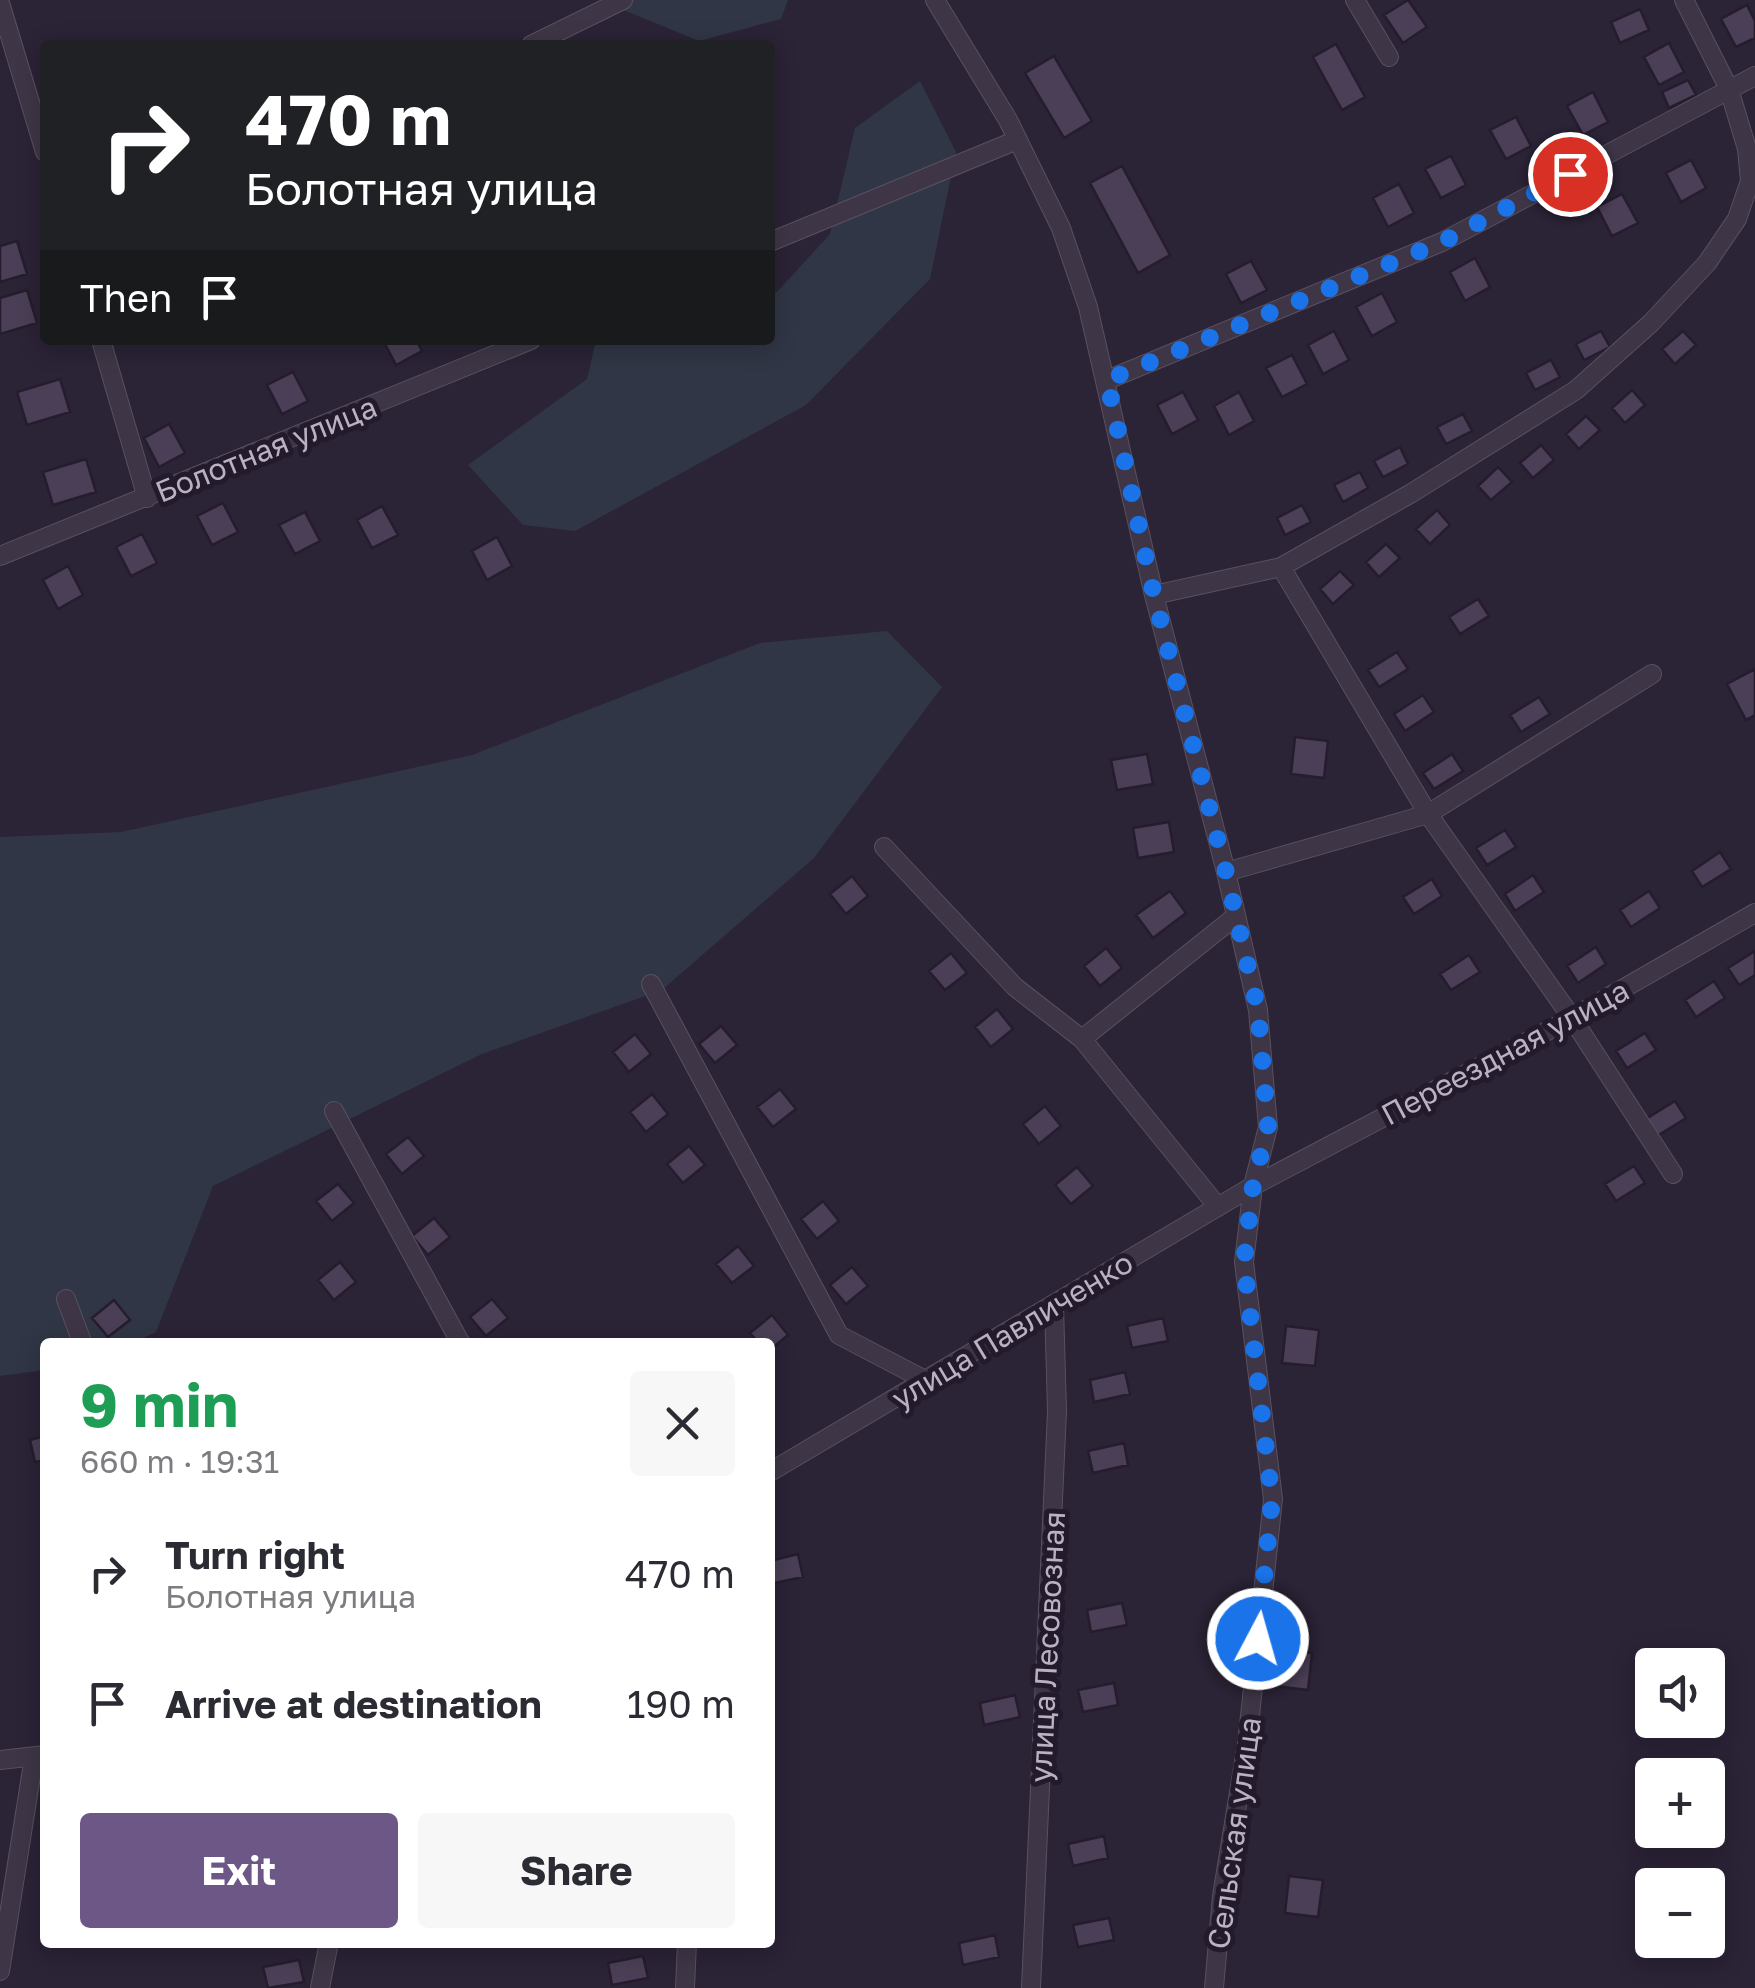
<!DOCTYPE html>
<html lang="en">
<head>
<meta charset="utf-8">
<style>
  :root { --surface:#fff; --page:#f7f7f7; --text:#2b2b33; --muted:#7c7c81; --accent:#6c5786 }
  body { margin:0; font-family:"Golos Text",sans-serif; background:var(--page); color:var(--text); height:100vh; display:flex; flex-direction:column; font-size:38px; white-space:nowrap }
  * { box-sizing:border-box; margin:0 }
  p { font-size:32px; color:var(--muted) }
  .icon { flex:none; width:55px; height:55px; fill:none; stroke:currentColor; stroke-width:2; stroke-linecap:round; stroke-linejoin:round }
  .map { position:relative; flex:1; overflow:hidden }
  .side { position:absolute; left:40px; top:1338px; width:735px; height:610px; display:flex; flex-direction:column; background:var(--surface); border-radius:10px; box-shadow:0 5px 25px #0003 }
  .side>* { flex:none }
  .banner { position:absolute; left:40px; top:40px; width:735px; height:305px; border-radius:10px; box-shadow:0 5px 25px #0003; background:#202124; color:#fff; overflow:hidden }
  .buttons { position:absolute; left:1635px; top:1648px; display:grid; gap:20px }
  .buttons a { display:grid; place-items:center; width:90px; height:90px; border-radius:10px; background:var(--surface); box-shadow:0 5px 25px #0003; font-size:50px }
  .pin { position:absolute; display:grid; place-items:center; width:85px; height:85px; color:#fff; margin:-42px; border:5px solid #fff; border-radius:50%; box-shadow:0 2px 10px #0007 }
  .me { position:absolute; width:110px; margin:-55px; rotate:6deg; stroke-linejoin:round; filter:drop-shadow(0 0 8px #0008) }
  .turn { display:flex; align-items:center; gap:35px; height:210px; padding:0 40px; font-size:45px }
  .turn .icon { width:130px; height:130px; stroke-width:2.5 }
  .turn b { display:block; font-size:70px; line-height:85px }
  .then { display:flex; align-items:center; height:95px; padding:0 40px; background:#0003; gap:20px; font-size:38px }
  .round { display:grid; place-items:center; flex:none; width:105px; height:105px; border-radius:10px; background:var(--page) }
  .overview { display:flex; align-items:center; justify-content:space-between; height:170px; padding:0 40px }
  h1 { font-size:60px; font-weight:700; line-height:75px; color:#1e9e55 }
  .action { display:flex; gap:20px; margin-top:auto; padding:20px 40px }
  .action a { flex:1; height:115px; border-radius:10px; background:var(--accent); color:#fff; font-size:40px; font-weight:700; line-height:115px; text-align:center }
  .action a+a { background:var(--page); color:var(--text) }
  ul { padding:0; list-style:none }
  li { display:flex; align-items:center; gap:30px; height:130px; padding:0 40px }
  li div { flex:1 }
  li b { display:block; font-size:38px }
  li em { font-style:normal }
  .map>svg:first-child { display:block }
</style>
</head>
<body>
<div class="map">
<svg width="1755" height="1988" viewBox="0 0 1755 1988">
  <rect width="100%" height="100%" fill="#2b2336"/>
  <path fill="#303645" d="M599,0H788L781,19L699,41Z
    M920,81L956,152L930,279L806,405L575,531L523,525L468,465L587,379L596,340H770V292H777L830,234L855,128Z
    M887,631L942,687L814,858L662,990L482,1054L213,1186L156,1332L135,1342H45V1370L0,1376V837L121,832L472,755L760,643Z"/>
  <path fill="#4a3f56" stroke="#251d2d" stroke-width="2.5" d="M1408,0L1427,27L1403,43L1384,15Z
    M1747,5L1755,21V38L1736,47L1721,19Z
    M1640,9L1649,30L1620,43L1611,22Z
    M1669,43L1684,72L1659,85L1644,57Z
    M1336,44L1365,97L1342,110L1313,57Z
    M1054,56L1092,121L1064,138L1025,73Z
    M1688,80L1696,95L1669,108L1662,92Z
    M1593,92L1608,122L1583,135L1567,106Z
    M1516,117L1531,146L1506,159L1490,130Z
    M1451,156L1466,185L1441,198L1425,169Z
    M1691,160L1706,188L1681,202L1666,173Z
    M1122,166L1170,255L1138,273L1090,183Z
    M1399,184L1414,213L1388,227L1373,198Z
    M1622,194L1638,223L1612,236L1597,207Z
    M17,241L27,274L0,282V246Z
    M1475,258L1490,287L1465,301L1450,272Z
    M1251,261L1267,290L1241,303L1226,274Z
    M27,290L37,323L0,334V298Z
    M1382,293L1397,322L1372,336L1356,307Z
    M1334,331L1349,360L1323,374L1308,345Z
    M1601,331L1610,347L1584,360L1576,344Z
    M1683,331L1696,345L1675,364L1662,349Z
    M383,340H416L422,351L396,365Z
    M1292,355L1307,384L1282,397L1266,368Z
    M1551,360L1560,377L1535,390L1526,373Z
    M293,372L308,401L282,414L267,385Z
    M60,379L70,412L27,425L17,392Z
    M1632,390L1645,405L1625,423L1612,408Z
    M1183,392L1198,420L1172,434L1157,405Z
    M1239,392L1254,421L1229,435L1214,406Z
    M1463,414L1472,431L1446,444L1437,427Z
    M1586,416L1600,430L1579,449L1566,434Z
    M169,424L185,453L159,467L144,438Z
    M1541,445L1554,460L1533,478L1520,463Z
    M1400,447L1408,464L1383,477L1374,461Z
    M86,459L96,492L53,505L43,472Z
    M1498,467L1512,482L1491,500L1478,486Z
    M1360,472L1368,488L1343,502L1334,485Z
    M223,503L238,532L212,545L197,516Z
    M1302,505L1311,522L1285,535L1277,518Z
    M382,506L398,535L372,548L357,520Z
    M1437,510L1450,525L1430,544L1416,529Z
    M305,512L320,541L295,554L279,525Z
    M142,534L157,563L131,576L116,547Z
    M497,537L512,566L487,580L472,551Z
    M1386,544L1400,558L1379,577L1366,562Z
    M68,566L83,595L58,609L43,580Z
    M1340,571L1354,585L1333,604L1320,589Z
    M1478,599L1489,616L1460,634L1449,617Z
    M1397,652L1408,669L1379,687L1368,670Z
    M1755,669V715L1746,720L1727,684Z
    M1423,695L1434,712L1405,731L1394,714Z
    M1539,697L1550,714L1521,732L1510,715Z
    M1295,737L1328,741L1324,778L1291,774Z
    M1147,754L1153,784L1117,790L1111,760Z
    M1452,754L1463,771L1434,789L1423,773Z
    M1169,822L1174,852L1138,858L1133,828Z
    M1505,830L1516,847L1487,865L1476,848Z
    M1720,852L1731,869L1702,887L1692,871Z
    M1533,875L1544,892L1515,911L1505,894Z
    M852,876L868,896L846,914L830,894Z
    M1432,879L1442,896L1414,914L1403,897Z
    M1170,891L1186,913L1153,938L1136,915Z
    M1649,891L1660,908L1631,927L1620,910Z
    M1596,947L1606,964L1578,983L1567,966Z
    M1106,948L1122,968L1100,986L1084,966Z
    M1755,951V975L1739,985L1728,968Z
    M951,953L967,973L945,990L929,971Z
    M1469,955L1480,972L1451,990L1440,974Z
    M1714,981L1725,998L1696,1017L1685,1000Z
    M997,1009L1013,1029L991,1047L975,1027Z
    M721,1026L737,1045L715,1063L699,1044Z
    M1645,1033L1656,1050L1627,1068L1616,1051Z
    M635,1034L651,1054L629,1072L613,1052Z
    M780,1089L796,1109L773,1127L757,1107Z
    M652,1094L668,1114L646,1132L630,1112Z
    M1675,1101L1686,1118L1657,1136L1646,1119Z
    M1045,1106L1061,1126L1039,1144L1023,1124Z
    M408,1137L424,1156L402,1174L386,1154Z
    M689,1146L705,1165L683,1183L667,1164Z
    M1634,1166L1645,1183L1616,1201L1605,1184Z
    M1077,1167L1093,1186L1071,1204L1055,1185Z
    M338,1184L354,1203L332,1221L316,1201Z
    M823,1201L839,1221L817,1239L801,1219Z
    M434,1218L450,1237L428,1255L412,1236Z
    M738,1246L754,1266L732,1283L716,1264Z
    M340,1262L356,1282L334,1300L318,1280Z
    M852,1267L868,1286L846,1304L830,1285Z
    M492,1299L508,1318L486,1336L470,1317Z
    M114,1300L130,1320L108,1337L92,1318Z
    M772,1315L788,1335L770,1350V1342H758L750,1333Z
    M1163,1318L1168,1341L1132,1348L1127,1326Z
    M1286,1326L1319,1330L1315,1366L1282,1363Z
    M1125,1372L1130,1394L1094,1402L1090,1380Z
    M45,1436V1460L35,1462L30,1440Z
    M1124,1443L1128,1465L1093,1473L1088,1451Z
    M798,1554L803,1577L770,1584V1561Z
    M1122,1603L1127,1625L1091,1632L1087,1610Z
    M1279,1649L1312,1653L1308,1690L1275,1686Z
    M1114,1683L1118,1705L1083,1712L1078,1690Z
    M1015,1695L1020,1717L984,1725L980,1703Z
    M1104,1836L1108,1858L1073,1866L1068,1844Z
    M1289,1876L1323,1880L1318,1917L1285,1913Z
    M1109,1918L1114,1940L1078,1947L1073,1925Z
    M995,1935L999,1957L963,1965L959,1943Z
    M643,1956L648,1978L612,1985L608,1963Z
    M299,1960L304,1982L268,1988L263,1967Z"/>
  <g fill="none" stroke-linecap="round" stroke-linejoin="round">
    <defs>
      <path id="minor" d="M935,0L1008,120L1061,228L1088,307L1154,595L1226,872L1258,1010L1268,1127L1253,1186L1244,1262L1273,1499L1247,1744L1222,1896L1214,1988
        M1355,0L1389,57
        M0,3L45,152
        M531,45L623,0
        M770,242L1017,140
        M101,340L147,498
        M1107,380L1442,242L1755,76
        M0,556L531,340
        M1281,567L1428,814L1572,1018L1673,1174
        M1154,595L1281,567L1410,494L1576,390L1651,323L1707,263L1737,219L1750,181L1747,149L1729,89L1684,0
        M884,847L1015,987L1082,1039
        M1226,872L1428,814L1652,674
        M651,984L839,1335L927,1381
        M334,1111L460,1342
        M1218,1207L1082,1039L1236,916
        M66,1299L82,1342
        M770,1472L1253,1186L1572,1018L1755,913
        M0,1760L45,1755
        M0,1971L34,1757
        M320,1988L329,1942
        M685,1988L687,1942
        M1031,1988L1057,1411L1054,1305"/>
    </defs>
    <use href="#minor" stroke="#595161" stroke-width="20"/>
    <use href="#minor" stroke="#3e3646" stroke-width="18"/>
  </g>
  <g fill="none" stroke-linecap="round" stroke-linejoin="round">
    <path stroke="#1a73e8" stroke-width="18" stroke-dasharray="0 32.4" d="M1258,1639L1272,1500L1244,1262L1253,1186L1268,1126L1258,1010L1226,872L1154,595L1107,380L1442,242L1570,174"/>
  </g>
  <g text-anchor="middle" dominant-baseline="central" stroke-width="10" stroke-linejoin="round" paint-order="stroke">
    <g font-size="30" fill="#bab1c3" stroke="#231b2b">
      <text transform="translate(266 449) rotate(-22)">Болотная улица</text>
      <text transform="translate(1505 1052) rotate(-28)">Переездная улица</text>
      <text transform="translate(1012 1330) rotate(-31)">улица Павличенко</text>
      <text transform="translate(1047 1647) rotate(-87)">улица Лесовозная</text>
      <text transform="translate(1234 1833) rotate(-82)">Сельская улица</text>
    </g>
  </g>
</svg>
<div class="buttons">
<a><svg class="icon" aria-label="sound" viewBox="0 0 24 24"><path d="M4 9h4l5-4v14l-5-4H4zM17 9q2 3 0 6"/></svg></a>
<a>+</a>
<a>−</a>
</div>
<div class="pin" style="left:1570px;top:174px;background:#d93025"><svg class="icon" aria-label="arrive" viewBox="0 0 24 24"><path d="M6 21V4h12l-3 4 3 4H6"/></svg></div>
<svg class="me" style="left:1258px;top:1639px" viewBox="-20 -20 40 40"><circle r="17" fill="#1a73e8" stroke="#fff" stroke-width="3"/><path d="M0-11L8 9 0 5-8 9z" fill="#fff"/></svg>
<div class="banner">
<div class="turn"><svg class="icon" aria-label="right" viewBox="0 0 24 24"><path d="M7 20v-9h11M14 6l5 5-5 5"/></svg><div><b>470 m</b>Болотная улица</div></div>
<div class="then">Then<svg class="icon" aria-label="arrive" viewBox="0 0 24 24"><path d="M6 21V4h12l-3 4 3 4H6"/></svg></div>
</div>
<section class="side">
<div class="overview"><div><h1>9 min</h1><p>660 m · 19:31</p></div><a class="round"><svg class="icon" aria-label="close" viewBox="0 0 24 24"><path d="M6 6l12 12M18 6L6 18"/></svg></a></div>
<ul>
<li><svg class="icon" aria-label="right" viewBox="0 0 24 24"><path d="M7 20v-9h11M14 6l5 5-5 5"/></svg><div><b>Turn right</b><p>Болотная улица</p></div><em>470 m</em></li>
<li><svg class="icon" aria-label="arrive" viewBox="0 0 24 24"><path d="M6 21V4h12l-3 4 3 4H6"/></svg><div><b>Arrive at destination</b></div><em>190 m</em></li>
</ul>
<div class="action"><a>Exit</a><a>Share</a></div>
</section>
</div>
</body>
</html>
